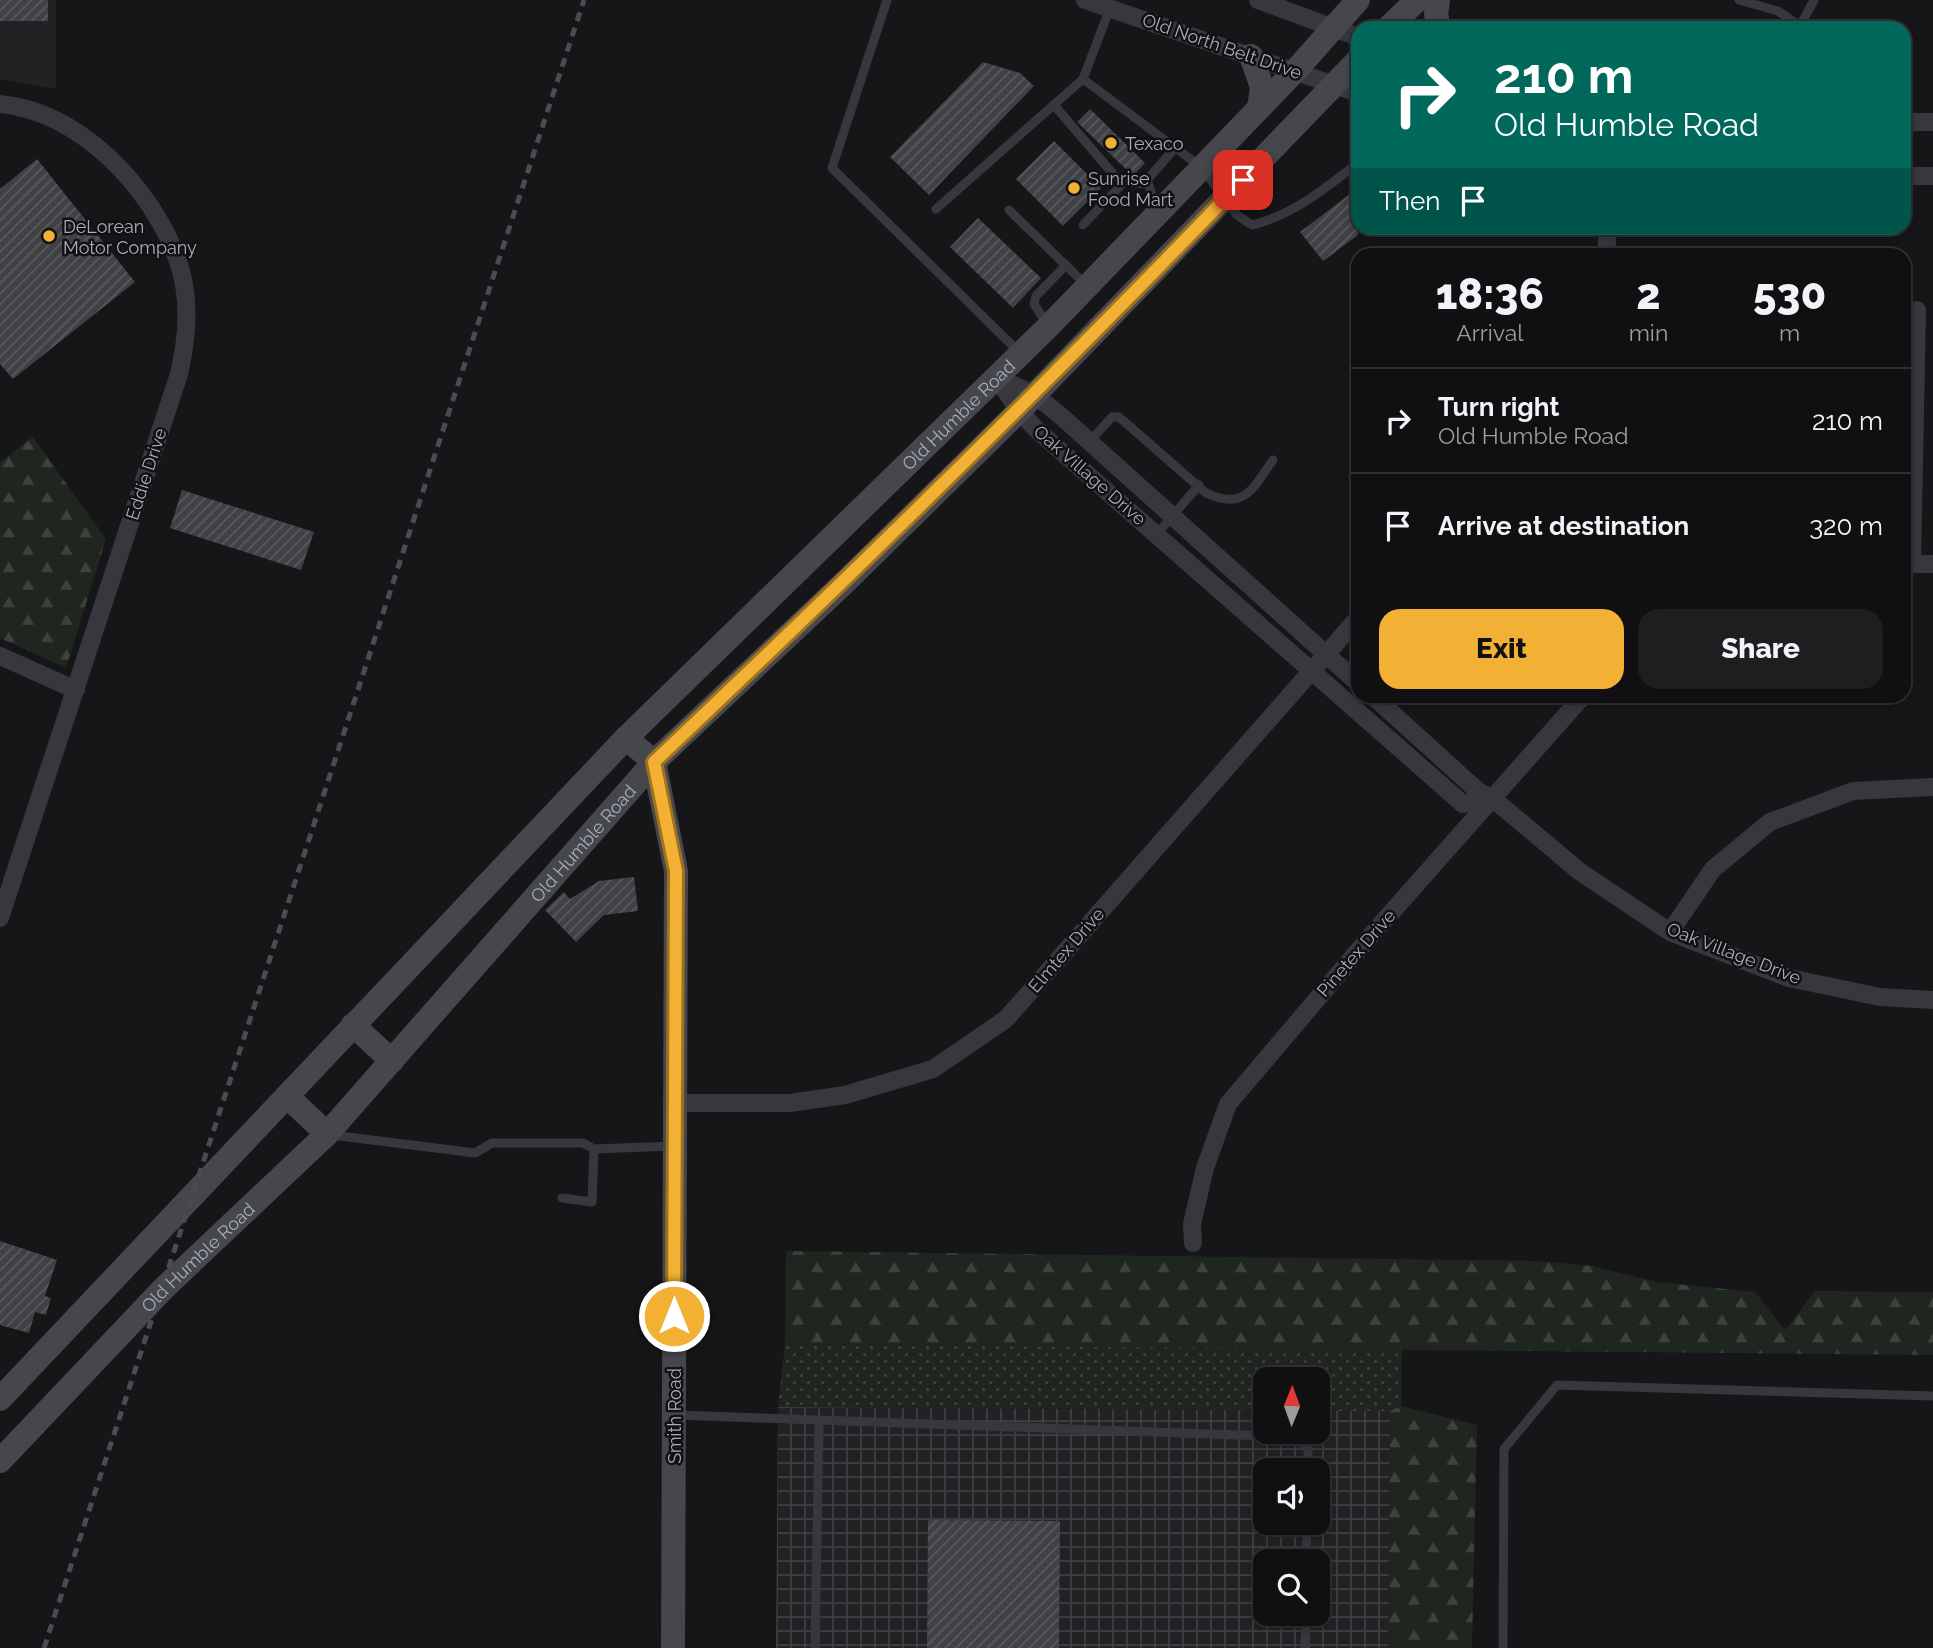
<!DOCTYPE html>
<html lang="en">
<head>
<meta charset="utf-8">
<style>
  :root { --surface:#101012; --page:#1e1e20; --text:#f1f3f6; --muted:#9c9d9f; --line:#303032; --accent:#f2b134 }
  body { margin:0; font-family:Raleway,sans-serif; background:var(--page); color:var(--text); height:100vh; display:flex; flex-direction:column; font-size:26px; white-space:nowrap }
  * { box-sizing:border-box; margin:0 }
  p { font-size:23px; color:var(--muted) }
  .icon { flex:none; width:38px; height:38px; fill:none; stroke:currentColor; stroke-width:2; stroke-linecap:round; stroke-linejoin:round }
  .map { position:relative; flex:1; overflow:hidden }
  .side { position:absolute; left:1351px; top:248px; width:560px; height:455px; display:flex; flex-direction:column; background:var(--surface); border-radius:21px; box-shadow:0 4px 10px #0003,0 0 0 2px var(--line) }
  .side>* { flex:none }
  .hud { position:absolute; left:1351px; top:21px; width:560px; height:214px; border-radius:21px; box-shadow:0 4px 10px #0003,0 0 0 2px var(--line); background:#00695c; color:#fff; overflow:hidden }
  .needle { width:46px; rotate:1deg }
  .fabs { position:absolute; left:1253px; top:1367px; display:grid; gap:14px }
  .fabs a { display:grid; place-items:center; width:77px; height:77px; border-radius:14px; background:var(--surface); box-shadow:0 4px 10px #0003,0 0 0 2px var(--line); font-size:35px }
  .pin { position:absolute; display:grid; place-items:center; width:60px; height:60px; color:#fff; margin:-30px; border-radius:14px; box-shadow:0 4px 10px #0006 }
  .me { position:absolute; width:77px; margin:-38px; rotate:0deg; stroke-linejoin:round; filter:drop-shadow(0 0 5px #0008) }
  .turn { display:flex; align-items:center; gap:24px; height:147px; padding:0 28px; font-size:32px }
  .turn .icon { width:91px; height:91px; stroke-width:2.5 }
  .turn b { display:block; font-size:49px; line-height:60px }
  .then { display:flex; align-items:center; height:66px; padding:0 28px; background:#0003; gap:14px; font-size:26px }
  .eta { display:flex; justify-content:space-evenly; align-items:center; height:119px; text-align:center }
  .eta b { font-size:42px; font-weight:800; line-height:49px }
  .button { display:flex; gap:14px; margin-top:auto; padding:14px 28px }
  .button a { flex:1; height:80px; border-radius:21px; background:var(--accent); color:#111; font-size:28px; font-weight:800; line-height:80px; text-align:center }
  .button a+a { background:var(--page); color:var(--text) }
  ul { padding:0; list-style:none }
  li { display:flex; align-items:center; gap:21px; height:105px; padding:0 28px; border-top:2px solid var(--line) }
  li div { flex:1 }
  li b { display:block; font-size:26px }
  li em { font-style:normal }
  .map>svg:first-child { display:block }
</style>
</head>
<body>
<div class="map">
<svg width="1933" height="1648" viewBox="0 0 1933 1648">
  <defs>
    <pattern id="industrial-grid" width="8" height="8" patternUnits="userSpaceOnUse" patternTransform="scale(1.75)"><rect width="8" height="8" fill="#222225"/><path d="M0 4h8M4 0v8" fill="none" stroke="#3f3f43"/></pattern>
    <pattern id="grass-dots" width="8" height="8" patternUnits="userSpaceOnUse" patternTransform="scale(1.75)"><rect width="8" height="8" fill="#1e261f"/><path d="M2 2h.1M6 6h.1" fill="none" stroke="#3c433d" stroke-width="1.8" stroke-linecap="round"/></pattern>
    <pattern id="forest-firs" width="22" height="20" patternUnits="userSpaceOnUse" patternTransform="scale(1.75)"><rect width="22" height="20" fill="#1e261f"/><path d="M5 1l3.5 6h-7zM16 11l3.5 6h-7z" fill="#3c433d"/></pattern>
    <pattern id="building-hatch" width="6" height="6" patternUnits="userSpaceOnUse" patternTransform="scale(1.75)"><rect width="6" height="6" fill="#404145"/><path d="M-1 1l2-2M0 6l6-6M5 7l2-2" fill="none" stroke="#595a5e"/></pattern>
  </defs>
  <rect width="100%" height="100%" fill="#161618"/>
  <path fill="#222225" d="M0,0H56V89L0,79Z"/>
  <path fill="url(#industrial-grid)" fill-rule="evenodd" d="M778,1407L1265,1410V1432H1318V1411H1390L1388,1648H776ZM1265,1470H1318V1522H1265ZM1265,1561H1318V1614H1265Z"/>
  <path fill="url(#grass-dots)" d="M785,1344L1402,1349L1401,1406L1390,1411H1318V1379H1265V1410L778,1407Z"/>
  <path fill="url(#forest-firs)" d="M33,437L106,539L66,668L0,638V462Z
    M786,1251L1538,1261L1592,1266L1657,1282L1755,1292L1785,1330L1815,1291L1933,1292V1355L785,1344Z
    M1401,1406L1477,1425L1472,1648H1388L1390,1411Z"/>
  <path fill="url(#building-hatch)" d="M0,0H48V21H0Z
    M983,62L1020,73L1034,86L929,195L890,157Z
    M1090,109L1145,163L1133,176L1077,122Z
    M1054,141L1101,188L1063,226L1016,179Z
    M37,159L135,282L13,379L0,364V189Z
    M1358,188V235L1323,261L1300,232Z
    M978,218L1041,278L1013,308L950,247Z
    M182,490L314,532L301,570L170,528Z
    M634,877L638,911L604,915L576,942L545,910L564,892L570,899L599,881Z
    M0,1241L57,1260L45,1296L51,1298L46,1315L35,1312L29,1333L0,1325Z
    M928,1520L1060,1521L1059,1648H927Z"/>
  <g fill="none" stroke-linecap="round" stroke-linejoin="round">
    <path stroke="#37383d" stroke-width="9" d="M887,0L832,168L1020,353
      M1739,0L1778,11L1803,28
      M1801,24L1814,0
      M1083,79L1201,167L1237,215L1252,225C1291,216 1326,188 1358,163
      M1054,105L1114,175L1124,182L1148,184
      M936,209L1083,79L1110,8
      M1009,210L1086,285
      M1157,210L1147,180L1175,148
      M1083,225L1124,182
      M1047,324L1034,304L1036,296L1066,265
      M1089,442L1112,417H1119L1206,493C1245,511 1253,488 1273,460
      M1157,534L1199,485
      M332,1135L475,1153L492,1143H583L594,1149L673,1146
      M562,1198L592,1202L594,1149
      M676,1415L1296,1437L1308,1447V1470
      M1306,1561L1307,1522
      M815,1648L819,1421
      M1305,1648L1306,1614
      M1503,1648L1504,1449L1557,1385L1933,1396"/>
    <path stroke="#37383d" stroke-width="18" d="M1085,0L1358,93
      M1258,0L1358,37
      M0,104C80,112 150,186 177,258C191,296 188,336 179,374L0,918
      M1904,122H1933
      M1904,176H1933
      M1606,256L1608,228
      M997,378L1019,411L1037,430L1463,804L1492,798
      M997,378L1034,394L1062,417L1358,683
      M1912,563L1917,310
      M1904,564H1933
      M0,656L76,690
      M1373,696L1479,792L1492,798L1579,871L1670,932L1789,978L1880,997L1933,1000
      M1670,932L1713,869L1770,822L1853,791L1933,787
      M675,1103H790L845,1095L933,1069L1006,1019L1358,618
      M1193,1243L1192,1224L1205,1168L1228,1104L1374,932L1583,696"/>
    <g stroke="#45474d" stroke-width="24">
      <path d="M1438,0L1436,14L1439,28"/>
      <path d="M1388,28L1417,0"/>
      <path d="M1251,56L1262,87L1259,108"/>
      <path d="M626,738L654,762L676,871L673,1648"/>
      <path d="M353,1025L392,1061"/>
      <path d="M287,1096L327,1134"/>
      <path id="s1" d="M0,1399L626,738L1049,326L1296,70L1358,0"/>
      <path id="s2" d="M0,1461L164,1288L327,1134L654,762L841,586L1019,411L1358,60"/>
    </g>
    <path stroke="#4a4c52" stroke-width="5" stroke-dasharray="9 7" stroke-linecap="butt" d="M44,1648L584,0"/>
  </g>
  <g fill="none" stroke-linecap="round" stroke-linejoin="round">
    <defs>
      <path id="route" d="M674,1316L676,871L654,762C855,572 1052,379 1243,180"/>
    </defs>
    <use href="#route" stroke="#9d7322" stroke-width="18"/>
    <use href="#route" stroke="#f2b134" stroke-width="12"/>
  </g>
  <g fill="#f2b134" stroke="#111113" stroke-width="2.5">
    <circle cx="1111" cy="143" r="7"/>
    <circle cx="1074" cy="188" r="7"/>
    <circle cx="49" cy="236" r="7"/>
  </g>
  <g text-anchor="middle" dominant-baseline="central" stroke-width="5" stroke-linejoin="round" paint-order="stroke">
    <g font-size="18" fill="#a8adb8" stroke="#111113">
      <text transform="translate(1222 46) rotate(19)">Old North Belt Drive</text>
      <text stroke="none"><textPath href="#s1" startOffset="1374">Old Humble Road</textPath></text>
      <text transform="translate(146 474) rotate(-72)">Eddie Drive</text>
      <text transform="translate(1090 475) rotate(41)">Oak Village Drive</text>
      <text stroke="none"><textPath href="#s2" startOffset="850">Old Humble Road</textPath></text>
      <text transform="translate(1066 950) rotate(-49)">Elmtex Drive</text>
      <text transform="translate(1356 953) rotate(-49)">Pinetex Drive</text>
      <text transform="translate(1734 953) rotate(21)">Oak Village Drive</text>
      <text stroke="none"><textPath href="#s2" startOffset="284">Old Humble Road</textPath></text>
      <text transform="translate(674 1416) rotate(-90)">Smith Road</text>
    </g>
    <g font-size="18" fill="#a8adb8" stroke="#111113" text-anchor="start">
      <text x="1125" y="143">Texaco</text>
      <text x="1088" y="178">Sunrise<tspan x="1088" dy="21">Food Mart</tspan></text>
      <text x="63" y="226">DeLorean<tspan x="63" dy="21">Motor Company</tspan></text>
    </g>
  </g>
</svg>
<div class="fabs">
<a><svg class="needle" viewBox="-14 -14 28 28"><path d="M0-13l5 13h-10z" fill="#e53935"/><path d="M0 13l5-13h-10z" fill="#9c9d9f"/></svg></a>
<a><svg class="icon" aria-label="sound" viewBox="0 0 24 24"><path d="M4 9h4l5-4v14l-5-4H4zM17 9q2 3 0 6"/></svg></a>
<a><svg class="icon" aria-label="search" viewBox="0 0 24 24"><circle cx="10" cy="10" r="6"/><path d="M15 15l6 6"/></svg></a>
</div>
<div class="pin" style="left:1243px;top:180px;background:#d93025"><svg class="icon" aria-label="arrive" viewBox="0 0 24 24"><path d="M6 21V4h12l-3 4 3 4H6"/></svg></div>
<svg class="me" style="left:674px;top:1316px" viewBox="-20 -20 40 40"><circle r="17" fill="#f2b134" stroke="#fff" stroke-width="3"/><path d="M0-11L8 9 0 5-8 9z" fill="#fff"/></svg>
<div class="hud">
<div class="turn"><svg class="icon" aria-label="right" viewBox="0 0 24 24"><path d="M7 20v-9h11M14 6l5 5-5 5"/></svg><div><b>210 m</b>Old Humble Road</div></div>
<div class="then">Then<svg class="icon" aria-label="arrive" viewBox="0 0 24 24"><path d="M6 21V4h12l-3 4 3 4H6"/></svg></div>
</div>
<section class="side">
<div class="eta">
<div><b>18:36</b><p>Arrival</p></div>
<div><b>2</b><p>min</p></div>
<div><b>530</b><p>m</p></div>
</div>
<ul>
<li><svg class="icon" aria-label="right" viewBox="0 0 24 24"><path d="M7 20v-9h11M14 6l5 5-5 5"/></svg><div><b>Turn right</b><p>Old Humble Road</p></div><em>210 m</em></li>
<li><svg class="icon" aria-label="arrive" viewBox="0 0 24 24"><path d="M6 21V4h12l-3 4 3 4H6"/></svg><div><b>Arrive at destination</b></div><em>320 m</em></li>
</ul>
<div class="button"><a>Exit</a><a>Share</a></div>
</section>
</div>
</body>
</html>
